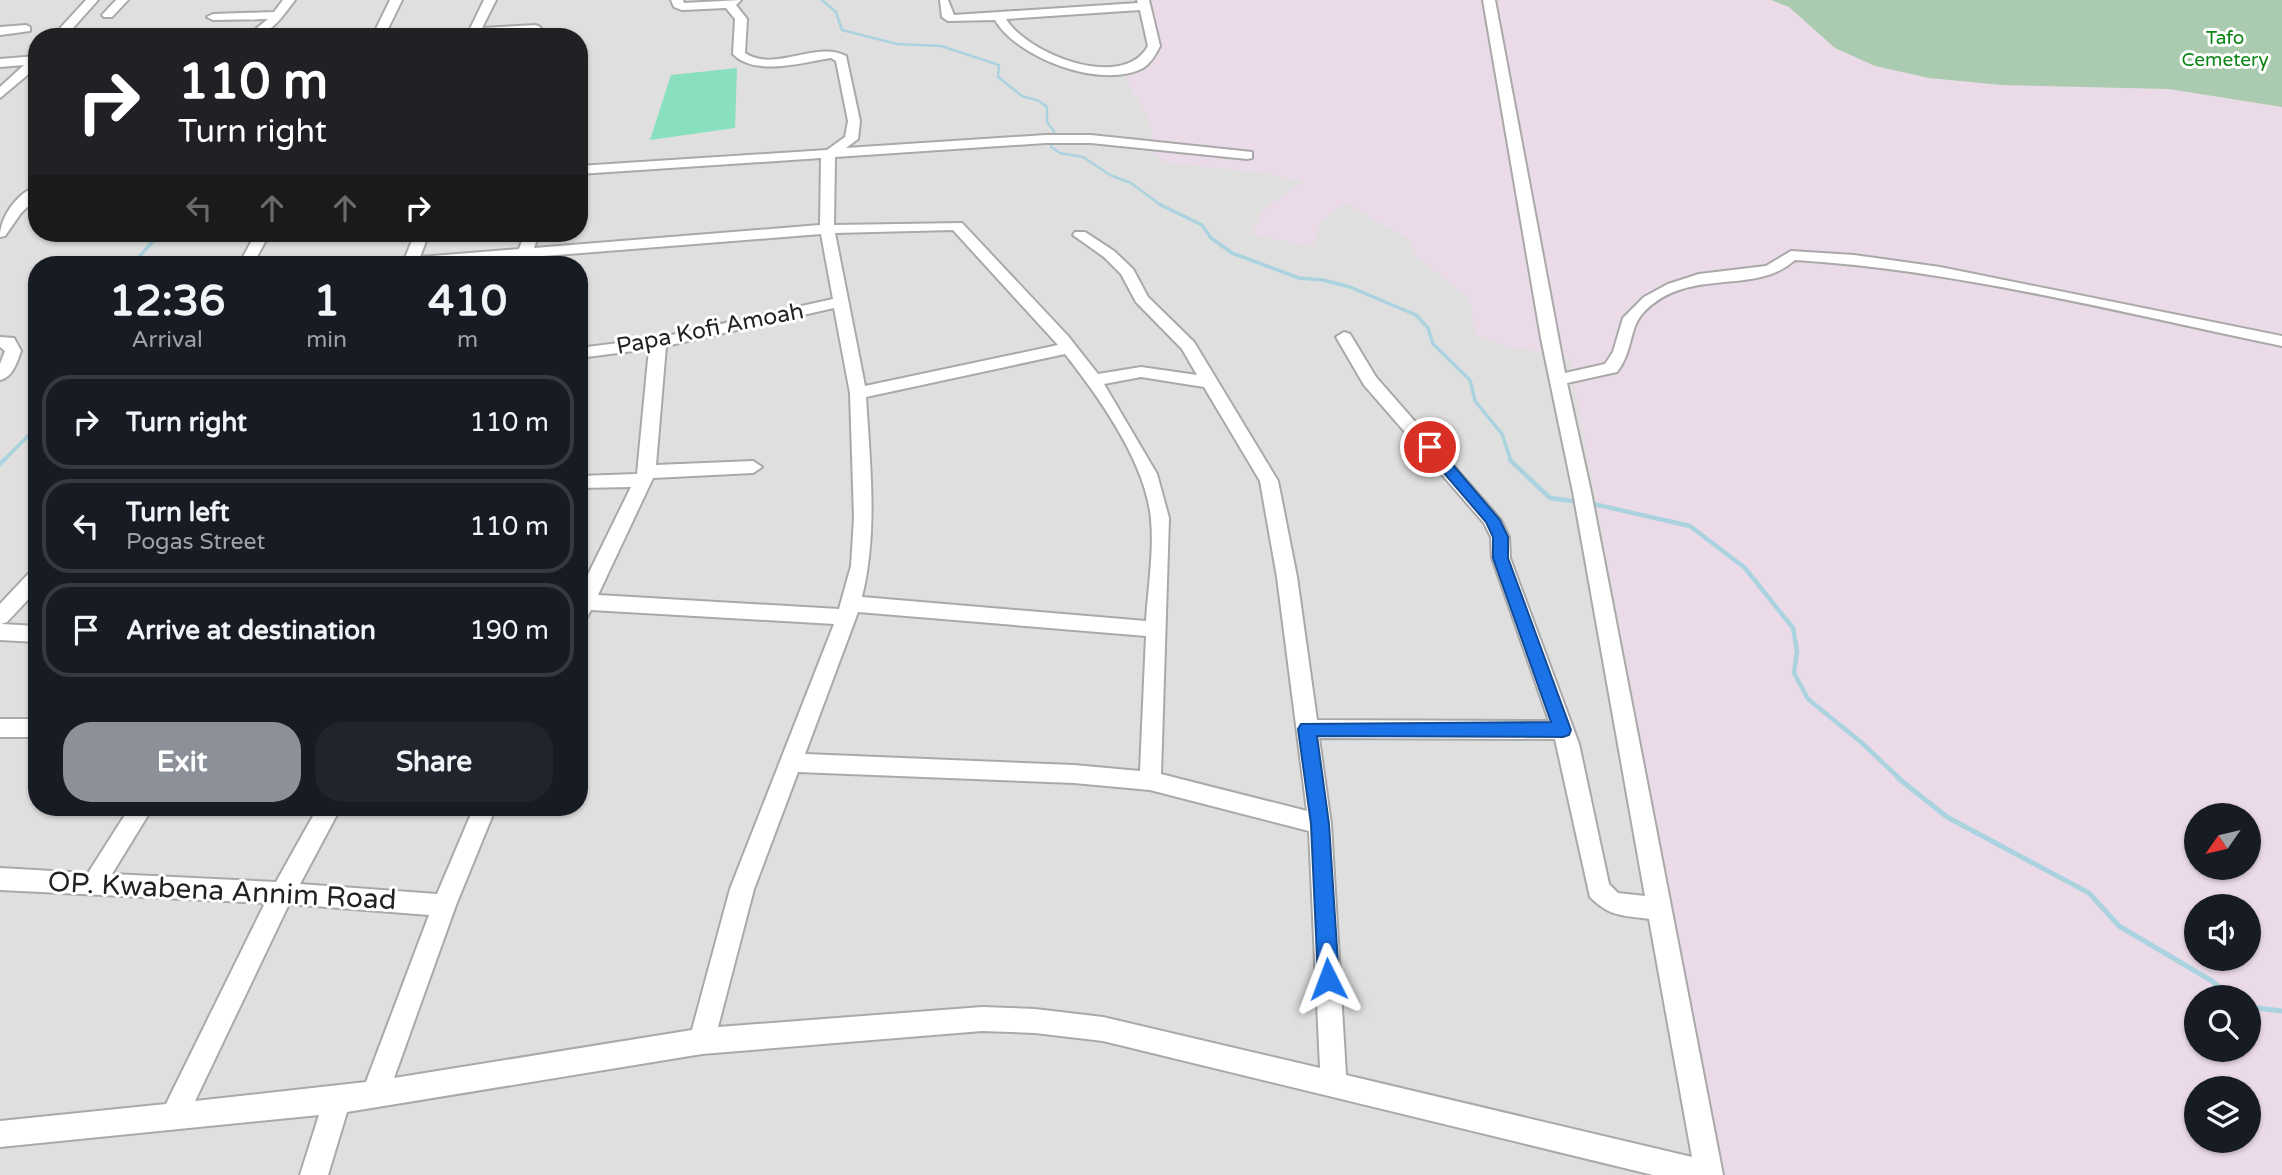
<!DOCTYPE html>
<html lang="en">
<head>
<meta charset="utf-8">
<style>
  :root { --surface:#171b24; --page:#20242c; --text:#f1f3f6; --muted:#9ea1a6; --line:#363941; --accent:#8c9099 }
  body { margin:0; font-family:"Varela Round",sans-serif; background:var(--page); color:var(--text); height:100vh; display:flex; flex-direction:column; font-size:26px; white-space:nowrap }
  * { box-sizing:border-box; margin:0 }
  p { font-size:23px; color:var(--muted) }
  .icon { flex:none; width:38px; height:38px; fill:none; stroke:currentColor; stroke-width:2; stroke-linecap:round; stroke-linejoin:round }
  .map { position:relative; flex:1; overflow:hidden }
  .panel { position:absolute; left:28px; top:256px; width:560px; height:560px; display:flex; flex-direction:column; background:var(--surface); border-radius:28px; box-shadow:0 2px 5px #0004 }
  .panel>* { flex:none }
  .top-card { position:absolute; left:28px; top:28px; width:560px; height:214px; border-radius:28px; box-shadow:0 2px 5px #0004; background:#202124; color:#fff; overflow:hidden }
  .needle { width:46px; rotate:236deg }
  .fabs { position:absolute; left:2184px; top:803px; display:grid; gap:14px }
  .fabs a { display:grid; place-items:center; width:77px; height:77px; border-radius:50%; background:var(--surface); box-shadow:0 2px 5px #0004; font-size:35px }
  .pin { position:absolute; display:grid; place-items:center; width:60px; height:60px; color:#fff; margin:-30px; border:4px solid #fff; border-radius:50%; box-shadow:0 2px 7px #0007 }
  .me { position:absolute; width:77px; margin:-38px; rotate:357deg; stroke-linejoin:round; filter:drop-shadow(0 0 5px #0008) }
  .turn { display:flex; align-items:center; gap:24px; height:147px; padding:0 35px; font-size:32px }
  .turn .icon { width:91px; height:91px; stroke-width:2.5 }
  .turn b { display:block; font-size:49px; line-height:60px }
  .lanes { display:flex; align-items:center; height:66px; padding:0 35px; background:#0003; justify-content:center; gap:35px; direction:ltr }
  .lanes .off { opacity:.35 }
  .eta { display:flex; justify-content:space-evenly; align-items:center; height:119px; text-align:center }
  .eta b { font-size:42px; font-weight:700; line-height:49px }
  .button { display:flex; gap:14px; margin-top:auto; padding:14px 35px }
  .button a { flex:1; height:80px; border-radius:28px; background:var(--accent); color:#fff; font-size:28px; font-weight:700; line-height:80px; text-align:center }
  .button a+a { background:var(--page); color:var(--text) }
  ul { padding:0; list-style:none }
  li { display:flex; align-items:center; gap:21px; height:94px; margin:0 14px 10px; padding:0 21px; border:4px solid var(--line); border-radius:28px }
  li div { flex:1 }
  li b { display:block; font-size:26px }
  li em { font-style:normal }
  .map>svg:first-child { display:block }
</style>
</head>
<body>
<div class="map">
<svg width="2282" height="1175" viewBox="0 0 2282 1175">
  <rect width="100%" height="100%" fill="#f2efe9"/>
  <path fill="#e0dfdf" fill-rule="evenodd" d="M0,0H2282V1175H0ZM37,37H579V233H37ZM37,264H579V807H37ZM2196,816H2249V868H2196ZM2196,906H2249V959H2196ZM2196,998H2249V1050H2196ZM2196,1088H2249V1141H2196Z"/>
  <path fill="#ebdbe8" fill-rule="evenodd" d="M1147,0H1771L1788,7L1835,48L1875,66L1929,78L2002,85L2169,89L2282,107V1175H1723L1569,357L1501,345L1475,334L1470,299L1417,257L1407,238L1345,203L1320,222L1313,247L1252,234L1262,211L1303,181L1258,172L1166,163L1154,154L1150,122L1125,76L1145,66L1158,52L1159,33ZM2196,816H2249V868H2196ZM2196,906H2249V959H2196ZM2196,998H2249V1050H2196ZM2196,1088H2249V1141H2196Z"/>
  <path fill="#aacbaf" d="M1771,0H2282V107L2169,89L2002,85L1929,78L1875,66L1835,48L1789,7Z"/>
  <path fill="#88e0be" d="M737,68L735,128L650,140L671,75Z"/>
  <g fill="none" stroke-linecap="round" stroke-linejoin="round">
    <path stroke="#aad3df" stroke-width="2.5" d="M822,0L836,12L842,30L897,44L941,46L999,65L998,77L1022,96L1039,101L1047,107V122L1054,131L1051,147L1060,153L1083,157L1110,175L1131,183L1162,206"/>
    <path stroke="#aad3df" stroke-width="3.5" d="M1159,204L1202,225L1211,238L1232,253L1299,278L1323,280L1350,287L1416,315L1428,328L1433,344L1470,380L1475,401L1502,434L1511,461
      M133,264L160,233
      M3,461L37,427"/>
    <path stroke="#aad3df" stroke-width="4.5" d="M1510,460L1550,498L1580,502
      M0,464L4,460
      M1589,503L1690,526L1745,568L1793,628L1797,651L1794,673L1808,699L1862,743L1900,779"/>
    <path stroke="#aad3df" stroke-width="5" d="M1898,778L1947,817L2089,893L2119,926L2212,981L2233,998
      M2249,1007L2282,1011"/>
    <defs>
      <path id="minor" d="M86,0H98L65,37H52Z
        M116,0H128L112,17H104L102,15Z
        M283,0H295C281,18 270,37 246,37L268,19L213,20L207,17L213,14L274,12Z
        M390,0H402L384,37H372Z
        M484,0H496L482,28L536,25L540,27L548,37H536L533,33L466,37Z
        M671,0H683L684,3L741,0L736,5L747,19L745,53C774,73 817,40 846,56L860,121L858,139L846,148L1046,135H1091L1252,152V158L1247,159L1091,143H1046L835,157L834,225L962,223L1068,336L1098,374L1141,367L1197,375L1182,349L1136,302L1121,274L1104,257L1073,235L1075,232H1085L1114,251L1133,269L1148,297L1194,342L1278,481L1297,577L1317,720L1549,721L1492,558L1491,537L1484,523L1364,385L1336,337L1344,332L1350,334L1376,377L1501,520L1509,537L1510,558L1579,744L1609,884L1618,893L1645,896L1573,492L1541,338L1483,0H1495L1565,373L1605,364L1613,352L1623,318L1644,297L1668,284L1699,274L1766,266L1791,251L1854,255L1940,267L2282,336V346C2121,313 1959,270 1795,260C1754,297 1688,265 1643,313C1629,328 1633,352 1617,372L1567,383L1591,492L1723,1175H1653L1103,1041L1035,1033L982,1031L702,1054L347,1112L328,1175H300L319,1115L0,1147V1121L166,1104L265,903L0,890V868L88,873L130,807H153L112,874L276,882L318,807H341L300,884L437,894L474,807H496L456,905L394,1078L692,1030L730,889L834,624L591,610L586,619L579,621V593L631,487L579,488V476L637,474L649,349L579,358V348L658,338L833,299L821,234L531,257L528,264H514L515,258L436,264H376L383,260L405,258L415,233H429L420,257L519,249L525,233H539L534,248L820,225L821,158L579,174V166L827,150L845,137L848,121L836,61L831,58C804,62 755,77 733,54L735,19L726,8L682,10L674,7ZM953,230L1058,345L865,386L835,233ZM834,308L850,393L854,518L851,566L839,609L598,595L653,478L753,473L762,467L753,461L656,465L666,346ZM1065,354C1099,397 1146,463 1151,519C1154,552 1148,588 1146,621L862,597C878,532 870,464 866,397ZM1141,377L1204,387L1260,481L1277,577L1307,811L1161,774L1169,518L1157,474L1104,384ZM858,612L1146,636L1140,771L1074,765L805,754ZM1319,738L1555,739L1590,897C1610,917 1622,915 1649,919L1692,1157L1346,1075L1331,824ZM798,772L1074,783L1150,790L1309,831L1320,1068L1103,1017L1035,1009L982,1007L718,1027L754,889ZM289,904L429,915L366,1082L195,1101Z
        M940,0H948L954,15L1138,3L1137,0H1149L1160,46C1156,54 1151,63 1143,68C1102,90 1017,58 995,20L948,21L942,17ZM1140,10L1148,46C1123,92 1027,54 1006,19Z
        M26,25L30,27V31L0,35V27Z
        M37,56V67L0,98V87L24,65L0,67V59Z
        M37,186V198L21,213L5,236L0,237C0,217 17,193 37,186Z
        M256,233H270L253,264H239Z
        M0,337L14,338L21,351C17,362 13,377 0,380V364L5,351L0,347Z
        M37,570V590L7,622L1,624L37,626V642L0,640V604L30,572Z
        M0,719H37V737H0Z"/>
    </defs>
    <use href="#minor" stroke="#a9a9a9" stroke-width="4"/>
    <use href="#minor" fill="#fff" fill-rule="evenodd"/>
  </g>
  <path fill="#1a73e8" stroke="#114b97" stroke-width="2" d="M1430,443L1435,444L1500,520L1508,537V558L1519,588L1571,730L1569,735L1563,737L1317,736L1329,824L1339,979L1336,986L1328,989L1321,986L1318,979L1311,824L1298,729L1301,724L1551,722L1493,558V537L1486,522L1425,451L1423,447L1425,444Z"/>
  <g text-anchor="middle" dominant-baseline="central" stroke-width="6" stroke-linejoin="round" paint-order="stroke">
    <g font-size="19" fill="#0c8416" stroke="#fff">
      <text x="2225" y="38">Tafo<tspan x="2225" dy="22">Cemetery</tspan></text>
    </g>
    <g font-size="23" fill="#222" stroke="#fff">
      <text transform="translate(710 329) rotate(-11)">Papa Kofi Amoah</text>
    </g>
    <g font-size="28" fill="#222" stroke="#fff">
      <text transform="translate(222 891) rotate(3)">OP. Kwabena Annim Road</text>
    </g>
  </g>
</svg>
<div class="fabs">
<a><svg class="needle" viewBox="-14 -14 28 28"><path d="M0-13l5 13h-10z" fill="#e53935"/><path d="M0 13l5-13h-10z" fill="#9ea1a6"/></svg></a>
<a><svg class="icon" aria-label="sound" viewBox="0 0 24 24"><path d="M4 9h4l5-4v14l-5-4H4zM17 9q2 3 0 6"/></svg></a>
<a><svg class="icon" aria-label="search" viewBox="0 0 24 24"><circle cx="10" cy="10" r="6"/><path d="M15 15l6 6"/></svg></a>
<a><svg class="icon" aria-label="layers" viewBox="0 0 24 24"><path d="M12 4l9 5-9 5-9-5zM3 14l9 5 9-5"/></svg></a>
</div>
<div class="pin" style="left:1430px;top:447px;background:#d93025"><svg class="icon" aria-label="arrive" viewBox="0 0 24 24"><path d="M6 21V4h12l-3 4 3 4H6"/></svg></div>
<svg class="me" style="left:1328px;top:979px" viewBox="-20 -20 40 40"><path d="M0-17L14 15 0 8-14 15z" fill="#1a73e8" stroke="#fff" stroke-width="4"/></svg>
<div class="top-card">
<div class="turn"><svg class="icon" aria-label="right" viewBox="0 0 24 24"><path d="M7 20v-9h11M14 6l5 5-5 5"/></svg><div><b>110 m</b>Turn right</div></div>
<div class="lanes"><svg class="icon off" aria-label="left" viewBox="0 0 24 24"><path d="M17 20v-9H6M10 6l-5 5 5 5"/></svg><svg class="icon off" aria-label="ahead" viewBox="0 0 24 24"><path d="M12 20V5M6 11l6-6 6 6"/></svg><svg class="icon off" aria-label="ahead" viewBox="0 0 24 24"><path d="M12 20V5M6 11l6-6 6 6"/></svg><svg class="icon" aria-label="right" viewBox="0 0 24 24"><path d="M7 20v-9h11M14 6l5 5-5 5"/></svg></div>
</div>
<section class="panel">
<div class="eta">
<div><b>12:36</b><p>Arrival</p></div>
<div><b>1</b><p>min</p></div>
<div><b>410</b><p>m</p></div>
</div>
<ul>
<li><svg class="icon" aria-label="right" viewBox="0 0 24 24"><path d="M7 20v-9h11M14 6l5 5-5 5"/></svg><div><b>Turn right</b></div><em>110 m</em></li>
<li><svg class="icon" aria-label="left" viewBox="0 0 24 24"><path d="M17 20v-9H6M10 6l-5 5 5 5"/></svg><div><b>Turn left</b><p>Pogas Street</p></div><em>110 m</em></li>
<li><svg class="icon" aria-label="arrive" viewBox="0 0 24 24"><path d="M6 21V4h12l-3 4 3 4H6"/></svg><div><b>Arrive at destination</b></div><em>190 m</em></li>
</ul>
<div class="button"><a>Exit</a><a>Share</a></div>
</section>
</div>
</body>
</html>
